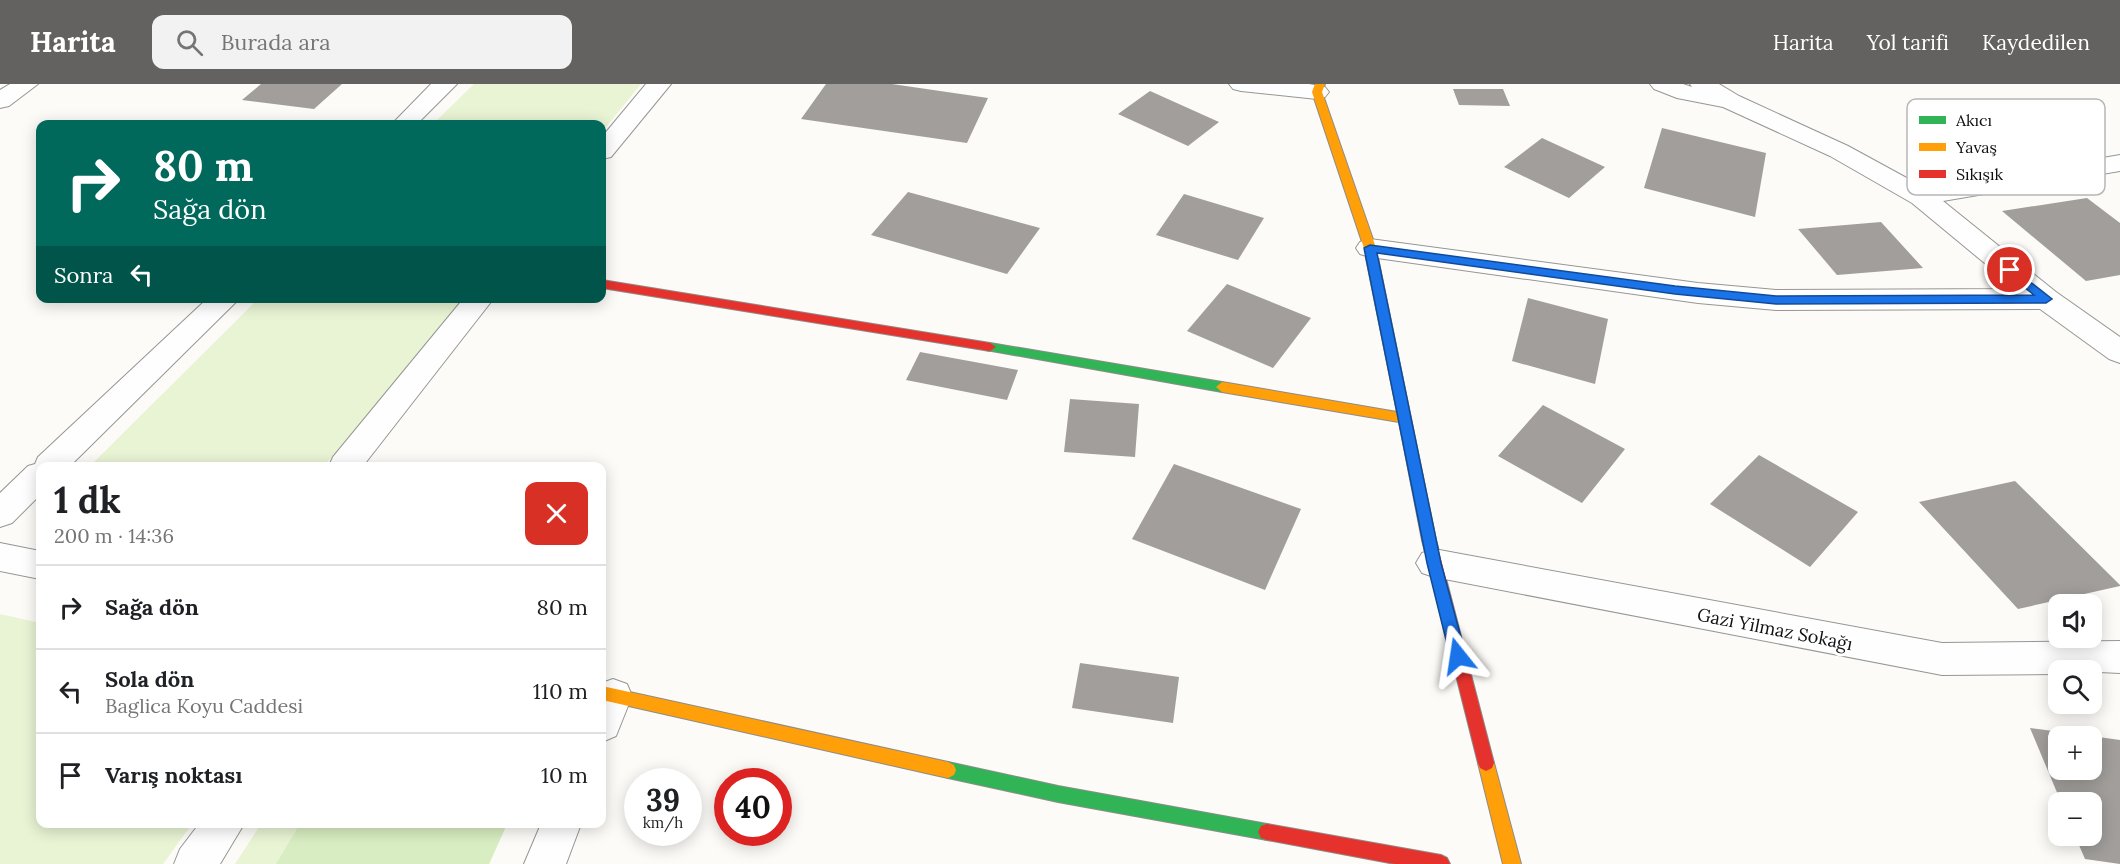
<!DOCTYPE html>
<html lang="tr">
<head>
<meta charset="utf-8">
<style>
  :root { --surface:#fff; --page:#f2f2f2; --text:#202124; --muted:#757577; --line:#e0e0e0; --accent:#636261 }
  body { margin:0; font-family:Lora,serif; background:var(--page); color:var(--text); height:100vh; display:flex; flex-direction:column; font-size:22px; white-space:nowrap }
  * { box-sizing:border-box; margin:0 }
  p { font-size:20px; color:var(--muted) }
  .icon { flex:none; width:33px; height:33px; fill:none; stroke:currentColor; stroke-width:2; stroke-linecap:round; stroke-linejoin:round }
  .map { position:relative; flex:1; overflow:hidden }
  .panel { position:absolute; left:36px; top:378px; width:570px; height:366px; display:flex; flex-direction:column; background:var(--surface); border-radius:12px; box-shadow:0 3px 15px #0003 }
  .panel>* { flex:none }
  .banner { position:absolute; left:36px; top:36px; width:570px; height:183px; border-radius:12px; box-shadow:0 3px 15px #0003; background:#00695c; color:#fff; overflow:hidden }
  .tools { position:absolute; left:2048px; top:510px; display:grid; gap:12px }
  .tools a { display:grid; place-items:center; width:54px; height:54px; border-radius:12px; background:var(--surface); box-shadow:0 3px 15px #0003; font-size:30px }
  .speed { position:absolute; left:624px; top:684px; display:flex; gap:12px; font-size:30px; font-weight:700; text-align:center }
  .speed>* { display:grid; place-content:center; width:78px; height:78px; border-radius:50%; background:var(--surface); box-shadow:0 3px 15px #0003; line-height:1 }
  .speed small { font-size:15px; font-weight:400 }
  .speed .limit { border:9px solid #d22; background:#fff; color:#111 }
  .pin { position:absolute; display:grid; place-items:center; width:51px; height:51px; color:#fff; margin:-26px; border:3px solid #fff; border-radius:50%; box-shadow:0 2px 6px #0007 }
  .me { position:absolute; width:66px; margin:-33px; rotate:345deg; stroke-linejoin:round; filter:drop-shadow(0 0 4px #0008) }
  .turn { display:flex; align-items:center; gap:21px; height:126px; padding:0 18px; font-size:27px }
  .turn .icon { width:78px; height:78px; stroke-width:2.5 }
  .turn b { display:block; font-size:42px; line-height:51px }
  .then { display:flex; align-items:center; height:57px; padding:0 18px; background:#0003; gap:12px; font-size:22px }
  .round { display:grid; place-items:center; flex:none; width:63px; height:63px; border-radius:12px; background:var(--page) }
  .head { display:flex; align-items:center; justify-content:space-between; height:102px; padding:0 18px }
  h1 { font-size:36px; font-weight:700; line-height:45px }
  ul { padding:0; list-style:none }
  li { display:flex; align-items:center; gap:18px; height:84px; padding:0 18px; border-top:2px solid var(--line) }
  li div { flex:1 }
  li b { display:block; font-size:22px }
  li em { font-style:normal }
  header { display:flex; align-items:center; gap:36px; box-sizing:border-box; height:84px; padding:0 30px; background:var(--accent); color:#fff }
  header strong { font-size:28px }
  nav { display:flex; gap:33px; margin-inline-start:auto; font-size:21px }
  .search { width:420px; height:54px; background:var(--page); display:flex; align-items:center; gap:15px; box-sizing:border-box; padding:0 21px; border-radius:12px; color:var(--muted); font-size:22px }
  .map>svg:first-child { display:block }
</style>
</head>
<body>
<header>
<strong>Harita</strong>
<div class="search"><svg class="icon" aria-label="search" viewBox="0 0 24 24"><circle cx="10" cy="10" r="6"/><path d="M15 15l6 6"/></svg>Burada ara</div>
<nav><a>Harita</a><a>Yol tarifi</a><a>Kaydedilen</a></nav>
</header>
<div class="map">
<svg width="2120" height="780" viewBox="0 0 2120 780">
  <rect width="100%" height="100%" fill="#fcfbf7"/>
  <path fill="#e8f4d4" d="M474,0H641L602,48V40H433Z
    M258,215H464L324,382H90Z
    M0,530L40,539V740H192L163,780H0Z
    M261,740H507L489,780H235Z"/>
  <path fill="#d8edc1" d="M300,740H507L489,780H276Z"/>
  <path fill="#a19e9b" d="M261,0H342L314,25L242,16Z
    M826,0H892L988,14L967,59L801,35Z
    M1453,5H1503L1510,22L1459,21Z
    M1150,7L1219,38L1188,62L1118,30Z
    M1662,44L1766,69L1755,133L1644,104Z
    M1542,54L1605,83L1569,114L1504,83Z
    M908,108L1040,144L1007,190L871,151Z
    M1184,110L1264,134L1238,176L1156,151Z
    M2087,114L2120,139V191L2086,197L2002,127Z
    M1881,138L1923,184L1837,191L1798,145Z
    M1227,200L1311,234L1273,284L1187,247Z
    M1528,214L1608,235L1595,300L1512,277Z
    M920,268L1018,286L1007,316L906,296Z
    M1070,315L1139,320L1135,373L1064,368Z
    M1543,321L1625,365L1582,419L1498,372Z
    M1759,371L1858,428L1810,483L1710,420Z
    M1174,380L1301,425L1265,506L1132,455Z
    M2015,397L2120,501V502L2018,525L1919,418Z
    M1080,579L1179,593L1173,639L1072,624Z
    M2030,644L2084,651L2058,652V686H2091V652L2120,656V780L2085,775L2075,752H2091V718H2061Z"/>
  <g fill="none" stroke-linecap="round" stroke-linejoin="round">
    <defs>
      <path id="street" d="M10,0H38L9,22L0,24V6Z
        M431,0H457L417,40H392Z
        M646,0H671L611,73L602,75V53Z
        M1229,0H1309L1325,3L1329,8L1325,13L1317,15L1241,7L1233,5Z
        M1650,0H1683L1692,3L1690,0H1719L1739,12L1848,62L1925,104L2120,71V87L1943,117L2056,208L2120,253V279L2109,275L2040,225L1776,226L1698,219L1370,173L1360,170L1356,164L1360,158L1370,155L1698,199L1776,206L2016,205L1912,119L1830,72L1723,23L1677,14L1654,5Z
        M208,214H240L70,382H40V411L12,439L0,443V409L28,382L35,380L38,373Z
        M464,214H494L363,382H329L333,373Z
        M0,459L40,467V495L0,487Z
        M1434,465L1942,559L2120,557V589L2058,586V590L1942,591L1434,493L1422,489L1416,479L1422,469Z
        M613,595L627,600L632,612L616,652L602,658V599Z
        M199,740H244L220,780H174L180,765Z
        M541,740H581L566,780H524Z"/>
      <path id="fast" d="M990,259L1222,298L1228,303L1222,308L986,266L984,263Z
        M948,678L1058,702L1267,740L1273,742L1276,748L1273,754L1267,756L1058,718L948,694L942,691L940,686L942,681Z"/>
      <path id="slow" d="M1315,0H1325L1322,8L1376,164L1436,456L1434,460H1424L1422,456L1399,338L1222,308L1216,303L1222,298L1397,328L1364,164L1312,8Z
        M602,602L948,678L954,681L956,686L954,691L948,694L602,616Z
        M1486,671L1492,674L1494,679L1521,780H1503L1478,679L1480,674Z"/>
      <path id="jam" d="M602,196L990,259L996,263L990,267L602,204Z
        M1429,450L1434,452L1436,456L1494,679L1492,684L1486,687L1480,684L1478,679L1422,456L1424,452Z
        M1267,740L1441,771L1447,774L1450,780H1395L1267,756L1261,754L1258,748L1261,742Z"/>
    </defs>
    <use href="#street" stroke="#969694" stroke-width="2"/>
    <use href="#fast" stroke="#8d8c8b" stroke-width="2"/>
    <use href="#slow" stroke="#8d8c8b" stroke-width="2"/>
    <use href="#jam" stroke="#8d8c8b" stroke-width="2"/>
    <use href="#street" fill="#fffefe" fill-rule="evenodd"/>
    <use href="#fast" fill="#30b455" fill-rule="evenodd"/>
    <use href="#slow" fill="#ff9f0a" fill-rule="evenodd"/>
    <use href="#jam" fill="#e5322d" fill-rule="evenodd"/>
  </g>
  <path fill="#1a73e8" stroke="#114b97" stroke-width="1.5" d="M1370,161L1675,202L1776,212L2034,211L2006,189V183L2010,182L2052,215L2046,219L1776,220L1675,210L1377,169L1441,479L1466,572L1458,578L1450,572L1427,479L1364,164Z"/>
  <g text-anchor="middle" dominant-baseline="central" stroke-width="6" stroke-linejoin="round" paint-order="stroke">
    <g font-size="18" fill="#101010" stroke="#fff">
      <text transform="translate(1775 545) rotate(11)">Gazi Yilmaz Sokağı</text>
    </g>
  </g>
  <rect x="1907" y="15" width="198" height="96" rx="9" fill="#fff" stroke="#b7b7b7" stroke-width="1.5"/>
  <rect x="1919" y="32" width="27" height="8" fill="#30b455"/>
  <rect x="1919" y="59" width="27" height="8" fill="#ff9f0a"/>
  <rect x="1919" y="86" width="27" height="8" fill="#e5322d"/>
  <g font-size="16" fill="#101010">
    <text x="1956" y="42">Akıcı</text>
    <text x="1956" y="69">Yavaş</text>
    <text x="1956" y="96">Sıkışık</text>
  </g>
</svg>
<div class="tools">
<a><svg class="icon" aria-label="sound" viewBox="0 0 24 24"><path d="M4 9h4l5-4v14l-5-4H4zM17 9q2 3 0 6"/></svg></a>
<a><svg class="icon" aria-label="search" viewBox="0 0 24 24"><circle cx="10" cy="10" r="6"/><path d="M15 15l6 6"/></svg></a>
<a>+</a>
<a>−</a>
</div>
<div class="speed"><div>39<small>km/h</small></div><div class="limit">40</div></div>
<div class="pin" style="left:2010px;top:186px;background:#d93025"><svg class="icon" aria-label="arrive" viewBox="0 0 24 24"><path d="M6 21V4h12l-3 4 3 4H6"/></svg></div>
<svg class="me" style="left:1458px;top:572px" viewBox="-20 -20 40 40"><path d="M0-17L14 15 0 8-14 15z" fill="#1a73e8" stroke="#fff" stroke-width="4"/></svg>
<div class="banner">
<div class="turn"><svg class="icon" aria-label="right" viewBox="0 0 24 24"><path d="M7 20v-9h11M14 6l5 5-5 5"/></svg><div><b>80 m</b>Sağa dön</div></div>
<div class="then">Sonra<svg class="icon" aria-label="left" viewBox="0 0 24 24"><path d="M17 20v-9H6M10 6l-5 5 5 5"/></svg></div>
</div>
<section class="panel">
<div class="head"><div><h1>1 dk</h1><p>200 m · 14:36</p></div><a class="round" style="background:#d93025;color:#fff"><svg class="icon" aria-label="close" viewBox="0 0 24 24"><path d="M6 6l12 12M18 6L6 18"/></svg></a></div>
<ul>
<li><svg class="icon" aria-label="right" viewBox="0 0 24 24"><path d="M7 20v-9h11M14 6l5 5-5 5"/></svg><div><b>Sağa dön</b></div><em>80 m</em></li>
<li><svg class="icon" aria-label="left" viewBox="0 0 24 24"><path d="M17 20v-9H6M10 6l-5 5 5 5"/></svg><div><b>Sola dön</b><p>Baglica Koyu Caddesi</p></div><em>110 m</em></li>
<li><svg class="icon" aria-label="arrive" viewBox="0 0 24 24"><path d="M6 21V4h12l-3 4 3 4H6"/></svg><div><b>Varış noktası</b></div><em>10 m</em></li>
</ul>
</section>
</div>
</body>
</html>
